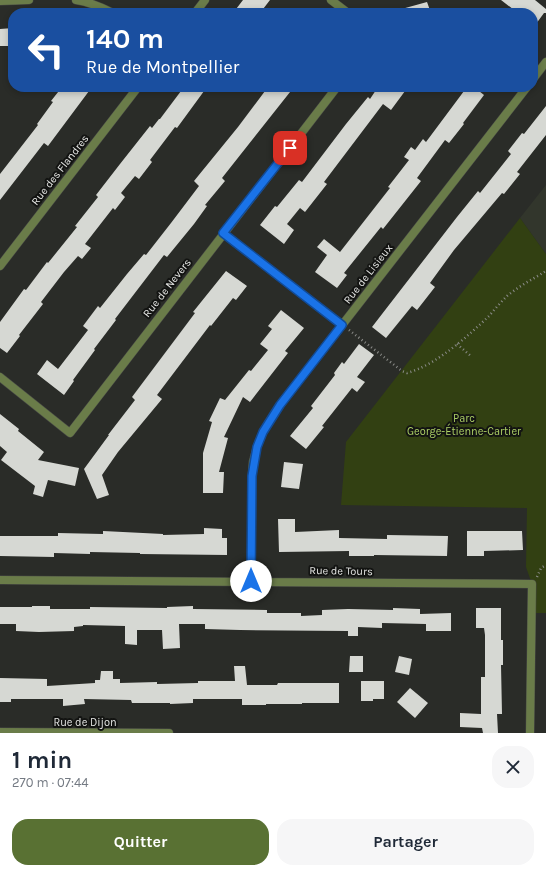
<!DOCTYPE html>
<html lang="fr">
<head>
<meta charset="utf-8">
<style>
  :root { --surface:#fff; --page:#f6f6f7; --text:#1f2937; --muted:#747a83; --accent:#597133 }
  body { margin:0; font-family:Karla,sans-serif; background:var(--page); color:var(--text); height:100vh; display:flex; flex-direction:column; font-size:15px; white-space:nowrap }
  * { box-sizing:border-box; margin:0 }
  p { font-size:13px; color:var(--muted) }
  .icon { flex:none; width:22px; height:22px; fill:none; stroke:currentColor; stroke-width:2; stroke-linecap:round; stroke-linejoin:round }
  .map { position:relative; height:733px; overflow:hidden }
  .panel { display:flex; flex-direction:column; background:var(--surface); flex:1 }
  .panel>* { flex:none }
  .top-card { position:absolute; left:8px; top:8px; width:530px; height:84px; border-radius:16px; box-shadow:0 2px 6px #0003; background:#1a4fa0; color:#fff; overflow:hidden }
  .pin { position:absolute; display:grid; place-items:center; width:34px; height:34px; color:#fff; margin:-17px; border-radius:8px; box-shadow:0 2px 6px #0006 }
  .me { position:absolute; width:44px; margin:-22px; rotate:0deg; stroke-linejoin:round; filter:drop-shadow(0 0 3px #0008) }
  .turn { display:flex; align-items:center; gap:14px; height:84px; padding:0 12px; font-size:18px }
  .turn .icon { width:52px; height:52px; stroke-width:2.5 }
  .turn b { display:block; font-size:28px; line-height:34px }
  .round { display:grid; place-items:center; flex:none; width:42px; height:42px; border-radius:16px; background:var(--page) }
  .head { display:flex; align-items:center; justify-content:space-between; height:68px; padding:0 12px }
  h1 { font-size:24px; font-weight:700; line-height:30px }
  .cta { display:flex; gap:8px; margin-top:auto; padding:8px 12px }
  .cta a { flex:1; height:46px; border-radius:16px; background:var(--accent); color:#fff; font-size:16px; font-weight:700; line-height:46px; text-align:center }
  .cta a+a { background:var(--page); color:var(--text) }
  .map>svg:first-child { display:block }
</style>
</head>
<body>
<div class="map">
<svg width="546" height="733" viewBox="0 0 546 733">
  <rect width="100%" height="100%" fill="#2a2c28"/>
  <path fill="#32362c" d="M546,185V254L520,218Z"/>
  <path fill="#324012" d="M520,218L546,254V613H532V584L526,567L527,508L341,505L346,442Z"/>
  <path fill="#d6d8d3" d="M243,0H270L260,13H233Z
    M501,0H535L546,9V13H544L533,28V13H518Z
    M427,2L431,13H398V10Z
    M13,28V46H0V29Z
    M62,87H92L48,146L44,143L0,200V174L38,125L37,124L53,102L51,101Z
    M184,87H207L177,128L175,127L150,160L152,162L139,179L135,176L121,193L125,197L115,210L113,208L85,244L91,248L82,259L78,256L64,272L41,302L43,304L19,335L20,336L7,353L0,348V322L24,289L26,290L47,262L48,263L77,227L75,226L98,197L96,195L120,164L150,126L152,128L159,119H160Z
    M268,87H294L222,178L225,181L205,205L207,206L194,224L167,257L164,255L115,319L116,320L94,349L95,350L73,380L74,381L64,395L37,374L47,360L58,369L88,330L83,326L98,306L100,308L127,274L144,254L146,255L171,223L199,186L194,181L238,127Z
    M378,87H408L391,110L383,104L324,182L327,184L305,212L300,208L287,224L294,230L284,244L260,225L275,206L277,207L299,180L302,182L346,124L368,97L370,99Z
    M467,87H474L484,95L463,123L464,124L449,143L445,140L417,178L421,181L383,229L381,227L344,273L347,275L337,288L315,272L327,255L317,247L324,239L340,252L390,188L388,187L409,160L404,157L411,147L415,150L423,139L426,142Z
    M546,106V135L517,172L520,174L504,194L502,193L454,250L430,283L435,287L417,310L412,306L386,338L372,327L457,217L478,191L480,193L511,154L508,151L522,133L524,134Z
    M226,271L247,286L236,300L233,298L211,326L210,325L157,395L162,399L118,452L102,475L109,495L97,499L84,469L109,435H108L135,400L132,397L195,313L193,312Z
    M281,310L304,328L285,351L288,353L250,402L243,397L224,437L228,438L219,472H224L223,493H203V453L212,422L209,421L220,398L225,400L249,370L251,371L268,350L260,344L272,329L268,326Z
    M359,344L374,355L357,377L365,382L357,392L352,388L322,426L324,427L306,449L290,436L313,408L311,406L335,375L334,373L342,362L344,364Z
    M0,414L19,429L18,431L44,452L38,460L79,468L75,486L48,480L43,497L33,494L35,486L1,460L7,452L0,446Z
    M284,462L303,464L299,489L281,487Z
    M278,519H295V532L339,530V538L387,539V535L448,536L447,556L374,555V556H349V551L279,552Z
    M204,528L222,529V538H227V555L140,554V553L90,552V554L54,553V557L0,556V536H58V533L103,534V531L163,534V535L204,534Z
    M467,531H522L523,550L484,551V556H467Z
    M32,606H50V609H90V607L167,608V607L193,606V609L267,610V613H301V616L322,615V610L348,609L393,610V608L420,609V614L451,613V631H426V624L382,623V628L358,627V636H348V631L240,630L205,629V624H179L180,648L163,649L162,630H137V645L125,644V626L83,625V626L74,627V631L39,632L16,631V624H0V607H32Z
    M476,608H501V640H503V665H501L502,714H497L498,733H483L482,728L460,727V713L481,714V677H485V635L484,628H476Z
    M350,656H363V672H349Z
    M399,656L412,659L409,675L395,672Z
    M234,666H245L247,685H277L278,683H339V703H302V704H266V705H242V699H193V703L170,704V703H132L131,700L84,699L85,704L63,706V699H11V702H0V678L47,679V686L95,683V680H100L101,671H113V679H120V683L157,682V684L198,683V681H235Z
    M361,681H384V699H373V701H361Z
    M410,688L428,703L415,718L397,702Z"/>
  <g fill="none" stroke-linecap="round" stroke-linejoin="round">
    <defs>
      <path id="minor" d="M76,0C90,2 101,7 113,13
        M331,0L348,13
        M0,1L29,0
        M195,13L205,0
        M533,79L546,62
        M223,233L342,325
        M0,266L138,87
        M0,377L70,433L337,87
        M0,580L532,584L530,733
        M251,581L252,476L253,462L257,447L263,432L280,405L527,87
        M0,732L169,733"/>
    </defs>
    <use href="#minor" stroke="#484a46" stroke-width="9"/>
    <path stroke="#8c8d8a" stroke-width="2.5" stroke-dasharray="1 3" stroke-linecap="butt" d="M349,330L402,371L407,373C436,365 467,337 489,316C495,309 501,302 507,296C519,286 533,279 546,271
      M457,344L472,357
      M537,577L541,568L546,565"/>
    <use href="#minor" stroke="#6a7c49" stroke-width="8"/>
  </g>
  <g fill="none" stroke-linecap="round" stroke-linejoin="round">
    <defs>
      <path id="route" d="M251,581L252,476L257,447L263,432L280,405L342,325L223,233L290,148"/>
    </defs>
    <use href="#route" stroke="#114b97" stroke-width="10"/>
    <use href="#route" stroke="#1a73e8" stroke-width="7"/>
  </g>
  <g text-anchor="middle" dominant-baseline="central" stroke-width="4" stroke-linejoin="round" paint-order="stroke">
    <g font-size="11" fill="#e6e7e5" stroke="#131412">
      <text transform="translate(60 170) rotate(-52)">Rue des Flandres</text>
      <text transform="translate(368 274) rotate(-52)">Rue de Lisieux</text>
      <text transform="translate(167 288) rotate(-52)">Rue de Nevers</text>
      <text transform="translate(341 571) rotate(1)">Rue de Tours</text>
      <text x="85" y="722">Rue de Dijon</text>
    </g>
    <g font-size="11" fill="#aed166" stroke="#131412">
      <text x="464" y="418">Parc<tspan x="464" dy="13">George-Étienne-Cartier</tspan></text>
    </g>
  </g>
</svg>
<div class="pin" style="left:290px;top:148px;background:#d93025"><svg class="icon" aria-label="arrive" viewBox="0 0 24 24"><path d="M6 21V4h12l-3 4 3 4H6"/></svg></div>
<svg class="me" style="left:251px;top:581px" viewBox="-20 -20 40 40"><circle r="19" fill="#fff"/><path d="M0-13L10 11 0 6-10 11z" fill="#1a73e8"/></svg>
<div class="top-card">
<div class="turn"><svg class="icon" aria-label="left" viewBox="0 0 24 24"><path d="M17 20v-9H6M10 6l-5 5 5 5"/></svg><div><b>140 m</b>Rue de Montpellier</div></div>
</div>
</div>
<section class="panel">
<div class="head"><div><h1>1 min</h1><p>270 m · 07:44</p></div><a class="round"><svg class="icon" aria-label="close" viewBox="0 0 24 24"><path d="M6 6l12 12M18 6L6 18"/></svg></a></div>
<div class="cta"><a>Quitter</a><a>Partager</a></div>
</section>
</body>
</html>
